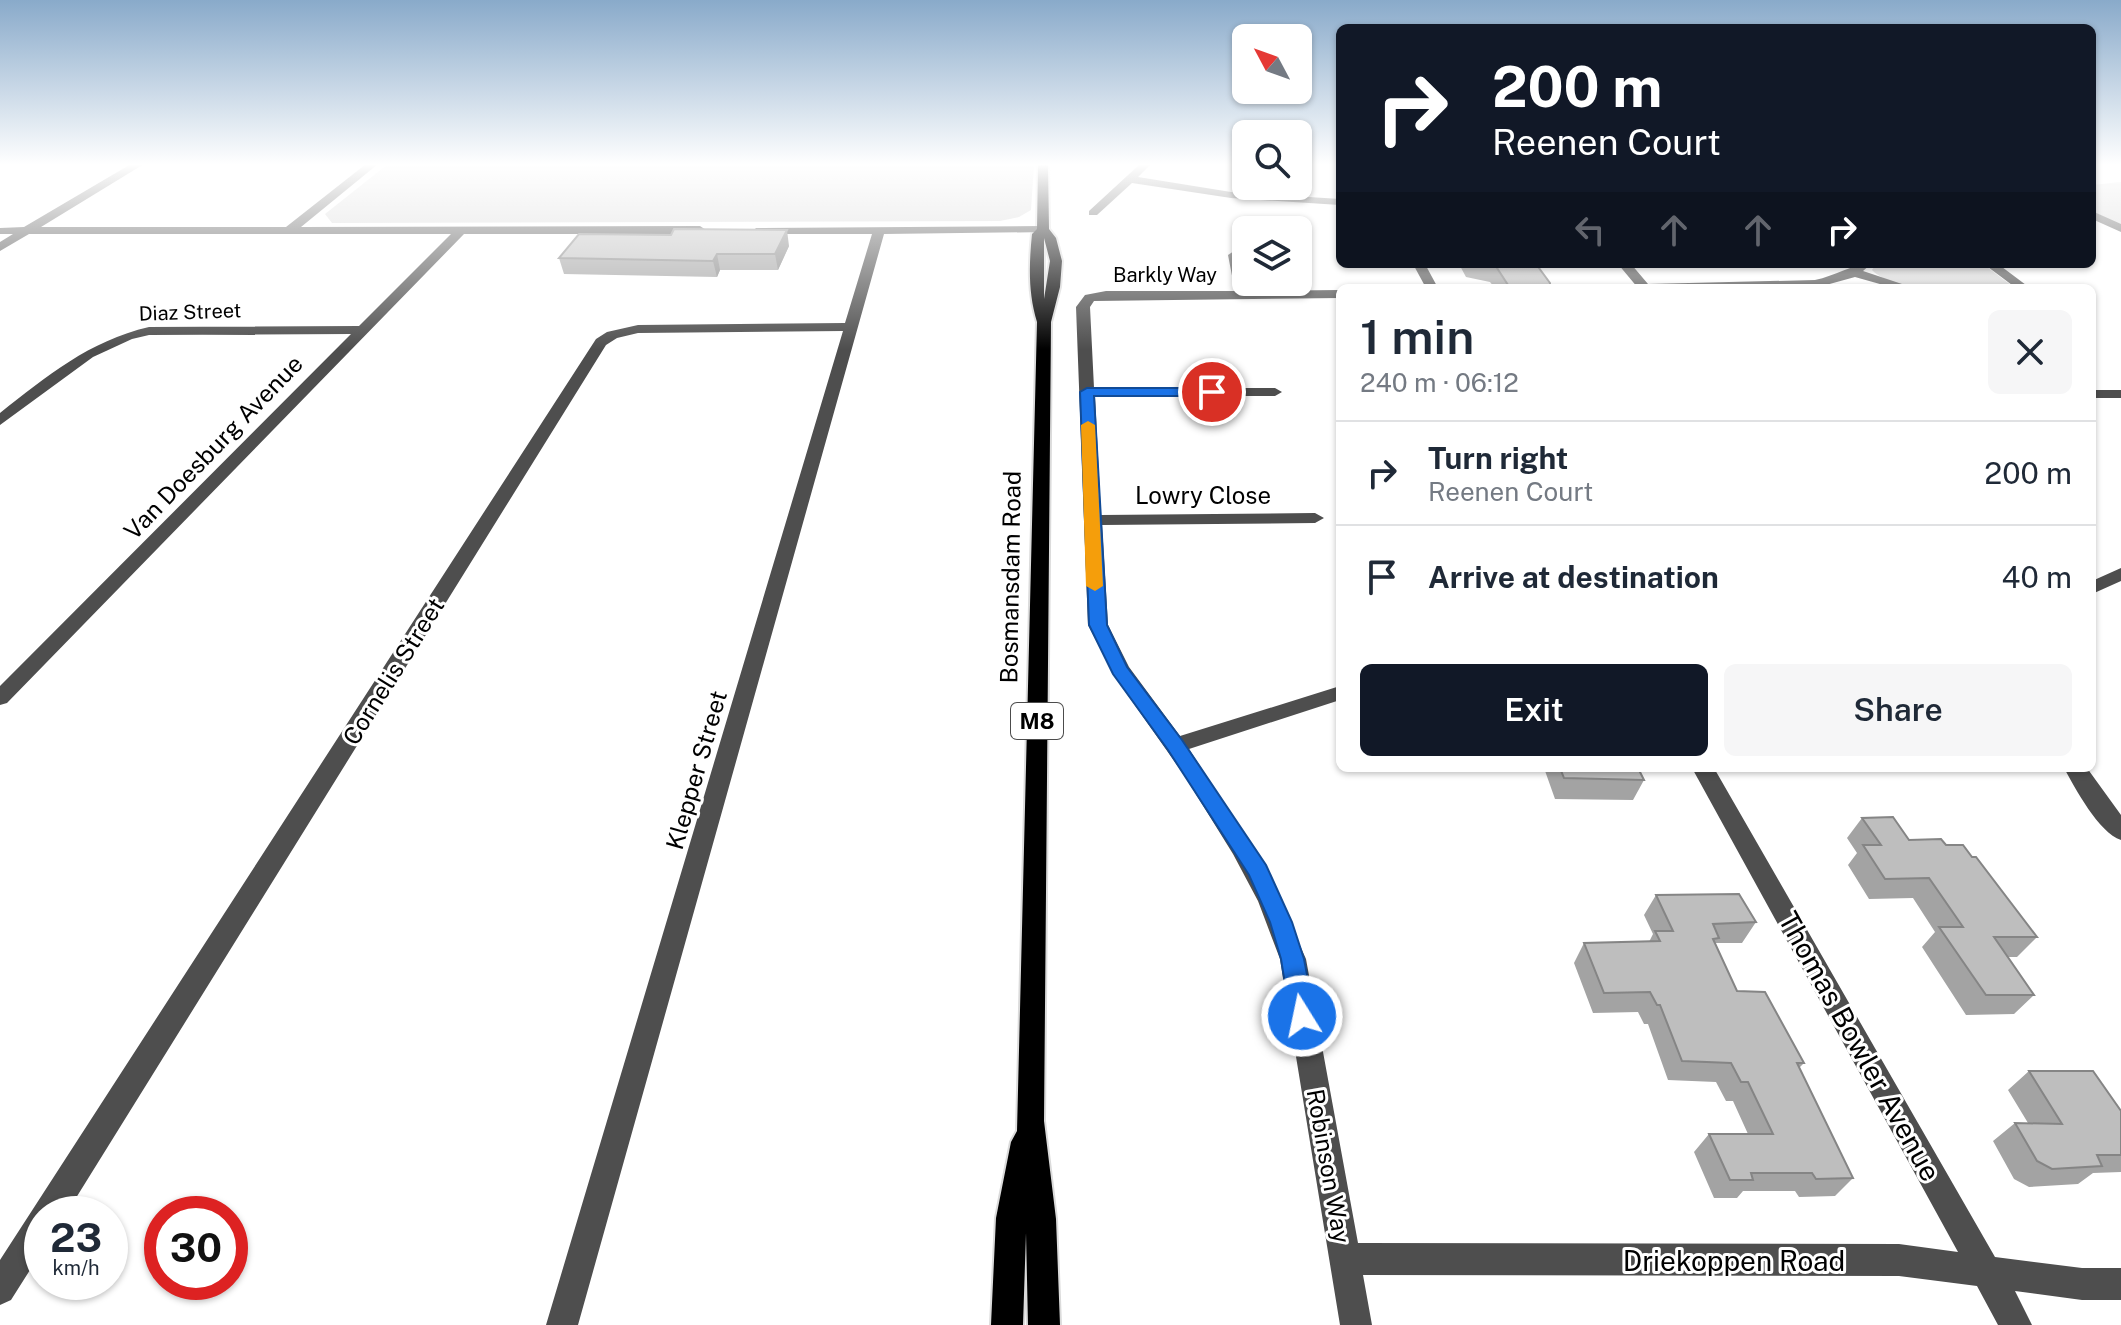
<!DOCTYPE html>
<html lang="en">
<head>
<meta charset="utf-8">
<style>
  :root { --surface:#fff; --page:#f6f6f7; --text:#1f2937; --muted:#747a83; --line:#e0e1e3; --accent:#111827 }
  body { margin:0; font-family:"Public Sans",sans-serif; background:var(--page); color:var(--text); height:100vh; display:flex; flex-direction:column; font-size:30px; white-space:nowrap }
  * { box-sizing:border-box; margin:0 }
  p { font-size:26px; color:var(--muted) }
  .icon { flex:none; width:44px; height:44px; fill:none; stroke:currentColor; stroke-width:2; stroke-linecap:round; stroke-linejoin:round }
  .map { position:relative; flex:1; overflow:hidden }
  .details { position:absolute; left:1336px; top:284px; width:760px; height:488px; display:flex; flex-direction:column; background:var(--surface); border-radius:12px; box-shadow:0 2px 6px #0004 }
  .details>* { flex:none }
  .guide { position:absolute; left:1336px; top:24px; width:760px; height:244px; border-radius:12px; box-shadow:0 2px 6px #0004; background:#111827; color:#fff; overflow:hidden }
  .needle { width:52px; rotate:311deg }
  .controls { position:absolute; left:1232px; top:24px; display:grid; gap:16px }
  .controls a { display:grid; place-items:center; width:80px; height:80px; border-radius:12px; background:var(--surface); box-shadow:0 2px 6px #0004; font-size:40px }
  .speed { position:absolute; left:24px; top:1196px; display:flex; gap:16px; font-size:40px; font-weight:700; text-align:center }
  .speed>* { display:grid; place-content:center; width:104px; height:104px; border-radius:50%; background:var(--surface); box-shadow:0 2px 6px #0004; line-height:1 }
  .speed small { font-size:20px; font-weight:400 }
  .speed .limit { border:12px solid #d22; background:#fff; color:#111 }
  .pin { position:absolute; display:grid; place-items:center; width:68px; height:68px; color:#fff; margin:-34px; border:4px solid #fff; border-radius:50%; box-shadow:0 2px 8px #0007 }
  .me { position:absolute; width:88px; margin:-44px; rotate:350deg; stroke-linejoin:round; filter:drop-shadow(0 0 6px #0008) }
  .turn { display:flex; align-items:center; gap:28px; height:168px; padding:0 24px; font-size:36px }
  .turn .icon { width:104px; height:104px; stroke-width:2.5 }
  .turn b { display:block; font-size:56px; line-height:68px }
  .lanes { display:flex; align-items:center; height:76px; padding:0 24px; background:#0003; justify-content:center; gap:40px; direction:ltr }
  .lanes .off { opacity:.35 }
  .round { display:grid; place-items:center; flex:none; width:84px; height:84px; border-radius:12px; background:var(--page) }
  .headline { display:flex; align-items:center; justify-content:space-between; height:136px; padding:0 24px }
  h1 { font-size:48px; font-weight:600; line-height:60px }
  .button { display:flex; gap:16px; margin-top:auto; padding:16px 24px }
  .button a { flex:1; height:92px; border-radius:12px; background:var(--accent); color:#fff; font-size:32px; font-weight:600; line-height:92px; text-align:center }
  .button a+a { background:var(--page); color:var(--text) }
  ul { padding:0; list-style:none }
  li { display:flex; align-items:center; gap:24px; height:104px; padding:0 24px; border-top:2px solid var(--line) }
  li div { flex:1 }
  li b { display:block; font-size:30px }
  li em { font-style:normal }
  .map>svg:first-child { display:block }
</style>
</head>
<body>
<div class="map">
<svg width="2121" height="1325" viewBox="0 0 2121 1325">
  <rect width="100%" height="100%" fill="#fff"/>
  <path fill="#d5d5d5" d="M388,164H1034L1031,210L1019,217L1000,221L332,223L325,214Z
    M2121,182V225L2092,211V185Z
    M1876,264H1983L2015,288C1979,288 1898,297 1872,270Z"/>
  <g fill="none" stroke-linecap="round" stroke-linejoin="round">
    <defs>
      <path id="major" d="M1038,164H1048L1049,229L1056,238L1062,261L1060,287L1051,322L1044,1121L1056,1219L1060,1325H1028L1026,1233L1023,1325H991L996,1218L1011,1142L1017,1131L1037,322C1028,293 1029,264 1032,234L1037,229ZM1044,238L1050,261L1044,299Z"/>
    </defs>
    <use href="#major" stroke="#dbdbdb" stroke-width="4"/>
    <path fill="#4e4e4e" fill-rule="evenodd" d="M131,164H144L41,227H286L366,164H378L301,227L700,226L706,230L700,234H464L7,703L0,705V686L351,334L149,335L132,339L93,357L0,425V413C47,376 89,341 149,327L359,326L451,234H29L0,251V242L13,234H0V228L24,227Z
      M1140,164H1151L1138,177L1231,192L1340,199V205L1231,198L1132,183L1097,215H1089V211Z
      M2092,211L2121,224V232L2092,219Z
      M1043,226L1049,230L1047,232L884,234L578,1325H546L843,331L638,333L617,338L606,345L66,1214H42V1251L11,1300L0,1305V1260L596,339L607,332L638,325L845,323L872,234H760L754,230L756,228Z
      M1234,251L1240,255L1248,291L1340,290V298L1094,301L1090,307L1094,388H1275L1282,392L1275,396H1095L1101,515L1315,513L1324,518L1315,523L1102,525L1108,625L1129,667L1180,736L1340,686V700L1189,749L1265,867L1306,959L1358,1243L1899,1244L1958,1252L1692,768H1714L1995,1257L2082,1268H2121V1300H2082L2015,1291L2032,1325H1998L1977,1286L1899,1276L1363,1275L1372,1325H1340L1280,959L1258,901L1233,854L1184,775L1115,677L1088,625L1076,307L1085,295L1106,291H1235L1228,255Z
      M1413,264H1425L1438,288H1426Z
      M1618,264H1631L1648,284L1815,280C1835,276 1852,264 1871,264L1863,271L1914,288H1894L1855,277L1815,288H1638Z
      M1984,264H1998L2030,288H2016Z
      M2092,390H2121V398H2092Z
      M2121,568V581L2092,594V581Z
      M2064,768H2087L2121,815V840C2099,833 2075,788 2064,768Z"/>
    <use href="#major" fill="#000" fill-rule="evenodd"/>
  </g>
  <path fill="#a3a3a3" d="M789,246L778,270H720L717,277L564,274L559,258Z
    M1459,264H1536L1550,288H1495L1490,282L1466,277Z
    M1544,768H1638L1644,780L1633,800L1555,799Z
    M1862,818L1909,840L1946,845L2037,937L2017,957H2008L2034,995L2014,1014L1966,1015L1922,947L1935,932L1913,898L1869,899L1848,865L1857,853L1847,838Z
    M1656,895L1756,922L1742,943H1715L1737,991L1804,1063L1799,1068L1853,1178L1835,1196L1799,1197L1795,1191H1743L1737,1198H1714L1694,1152L1709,1134H1748L1733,1101H1726L1716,1082L1668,1080L1648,1024H1644L1638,1012L1593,1013L1574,963L1584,943L1649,942L1653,934L1644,915Z
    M2029,1071L2121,1111V1172L2093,1173L2078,1184L2029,1187L2014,1179L1993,1141L2015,1123H2028L2008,1090Z"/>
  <path fill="#858585" d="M787,230L789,246L778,270L775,254Z
    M717,254L720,270L717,277L713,261Z"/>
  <path fill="#bebebe" stroke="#858585" stroke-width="2" d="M674,229L787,230L775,254H717L713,261L559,258L579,234L671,235Z
    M1489,264H1536L1550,283V288H1510L1495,265Z
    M1560,768H1638L1644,780L1564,778Z
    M1893,817L1909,840L1941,839L1946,845H1963L1972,857H1976L2037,937H1994L2034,995H1986L1939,927H1963L1929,878L1885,879L1863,845H1881L1862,818Z
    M1739,894L1756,922L1713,924L1719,938L1713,939L1737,991L1765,992L1804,1063H1797L1853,1178L1816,1179L1812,1173H1751L1753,1180H1730L1709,1134H1773L1748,1082H1741L1731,1063L1682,1061L1660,1005H1657L1650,992L1604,993L1584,943L1660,941L1655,931H1673L1656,895Z
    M2029,1071H2093L2121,1111V1155H2097L2102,1166L2052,1169L2037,1161L2015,1123L2062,1124Z"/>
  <linearGradient id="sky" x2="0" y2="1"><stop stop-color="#89aaca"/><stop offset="0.47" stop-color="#fff"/><stop offset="1" stop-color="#fff" stop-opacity="0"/></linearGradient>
  <rect width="2121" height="350" fill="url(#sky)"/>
  <path fill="#1a73e8" stroke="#114b97" stroke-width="2" d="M1087,388H1212L1219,392L1212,396H1094L1107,625L1127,667L1182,740L1266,865L1292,922L1304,959L1315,1016L1311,1024L1302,1027L1294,1024L1290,1016L1281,959L1270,922L1249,875L1168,750L1113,674L1089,625L1080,392Z"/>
  <path fill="#f59e0b" d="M1088,421L1095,425L1103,586L1095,591L1086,586L1081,425Z"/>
  <g text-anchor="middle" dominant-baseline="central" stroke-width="6" stroke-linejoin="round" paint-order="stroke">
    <g font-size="20" fill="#000" stroke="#fff">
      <text x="1165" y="275">Barkly Way</text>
      <text transform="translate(190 312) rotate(-2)">Diaz Street</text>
    </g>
    <rect fill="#fff" stroke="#4c4c4c" stroke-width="2" x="1011" y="703" width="52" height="36" rx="6"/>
    <g font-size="22" font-weight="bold" fill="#000">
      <text x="1037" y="721">M8</text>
    </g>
    <g font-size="24" fill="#000" stroke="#fff">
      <text transform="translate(213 447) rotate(-46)">Van Doesburg Avenue</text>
      <text x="1203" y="495">Lowry Close</text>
      <text transform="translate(1010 577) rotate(-89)">Bosmansdam Road</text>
      <text transform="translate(393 671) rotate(-58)">Cornelis Street</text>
      <text transform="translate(696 770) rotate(-74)">Klepper Street</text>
      <text transform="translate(1329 1166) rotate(80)">Robinson Way</text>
    </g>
    <g font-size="28" fill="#000" stroke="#fff">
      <text transform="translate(1860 1046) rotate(61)">Thomas Bowler Avenue</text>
      <text x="1734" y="1260">Driekoppen Road</text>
    </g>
  </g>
</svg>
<div class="controls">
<a><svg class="needle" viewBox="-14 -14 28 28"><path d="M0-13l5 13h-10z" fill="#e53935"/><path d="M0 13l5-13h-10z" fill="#747a83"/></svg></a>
<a><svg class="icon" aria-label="search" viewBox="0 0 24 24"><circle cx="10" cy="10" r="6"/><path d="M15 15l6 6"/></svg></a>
<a><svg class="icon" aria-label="layers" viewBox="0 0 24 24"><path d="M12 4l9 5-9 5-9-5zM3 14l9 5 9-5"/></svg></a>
</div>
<div class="speed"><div>23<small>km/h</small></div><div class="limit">30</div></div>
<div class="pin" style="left:1212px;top:392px;background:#d93025"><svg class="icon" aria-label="arrive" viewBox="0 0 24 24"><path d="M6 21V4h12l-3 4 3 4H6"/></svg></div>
<svg class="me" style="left:1302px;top:1016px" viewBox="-20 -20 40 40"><circle r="17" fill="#1a73e8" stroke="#fff" stroke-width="3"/><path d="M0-11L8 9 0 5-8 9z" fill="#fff"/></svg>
<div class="guide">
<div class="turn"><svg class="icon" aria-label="right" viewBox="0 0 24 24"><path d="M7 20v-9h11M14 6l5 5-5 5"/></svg><div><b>200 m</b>Reenen Court</div></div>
<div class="lanes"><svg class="icon off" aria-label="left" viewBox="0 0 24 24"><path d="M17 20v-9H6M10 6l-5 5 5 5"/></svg><svg class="icon off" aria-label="ahead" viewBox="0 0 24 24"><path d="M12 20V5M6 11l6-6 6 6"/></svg><svg class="icon off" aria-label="ahead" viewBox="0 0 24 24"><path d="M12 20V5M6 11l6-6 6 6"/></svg><svg class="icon" aria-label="right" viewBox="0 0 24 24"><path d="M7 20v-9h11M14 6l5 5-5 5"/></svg></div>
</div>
<section class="details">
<div class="headline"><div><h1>1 min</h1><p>240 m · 06:12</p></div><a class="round"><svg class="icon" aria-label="close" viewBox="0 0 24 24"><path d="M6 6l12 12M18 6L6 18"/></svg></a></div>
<ul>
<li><svg class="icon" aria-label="right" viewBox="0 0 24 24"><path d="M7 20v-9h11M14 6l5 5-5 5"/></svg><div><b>Turn right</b><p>Reenen Court</p></div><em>200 m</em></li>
<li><svg class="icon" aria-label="arrive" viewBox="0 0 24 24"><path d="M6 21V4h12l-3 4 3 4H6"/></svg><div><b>Arrive at destination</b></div><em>40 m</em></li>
</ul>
<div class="button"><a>Exit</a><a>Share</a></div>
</section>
</div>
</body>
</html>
